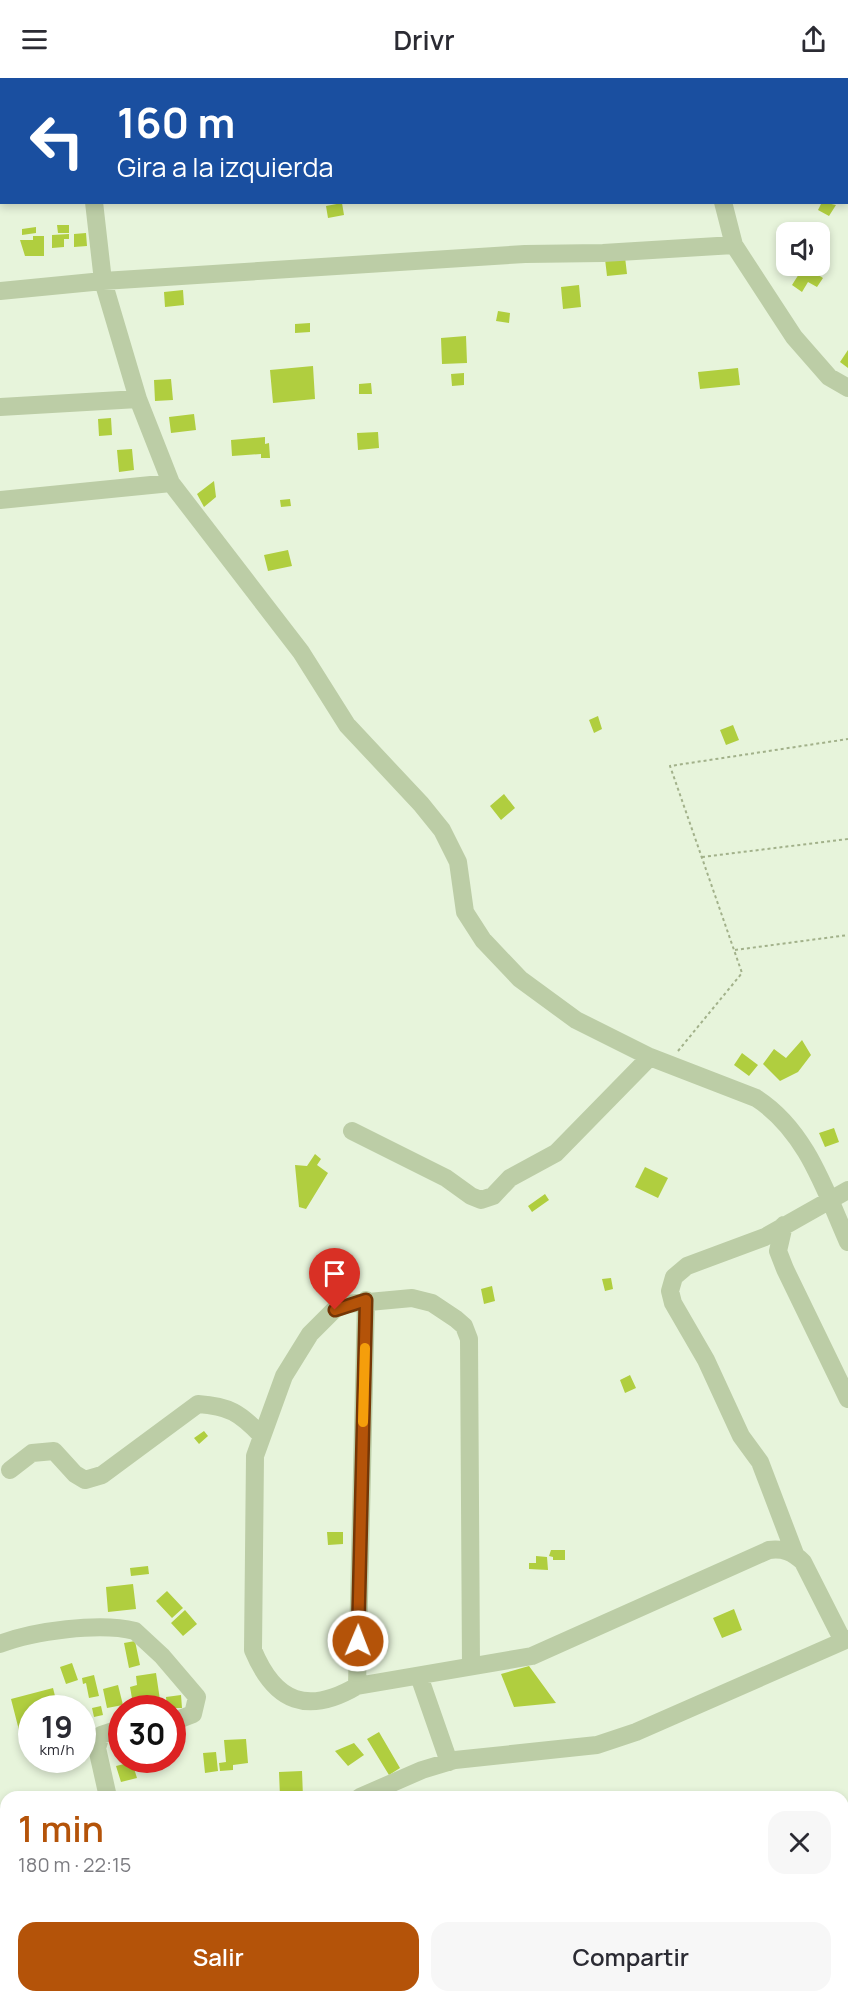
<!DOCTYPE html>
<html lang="es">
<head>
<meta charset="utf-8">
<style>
  :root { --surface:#fff; --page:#f7f7f7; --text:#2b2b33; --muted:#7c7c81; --accent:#b45309 }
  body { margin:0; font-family:Manrope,sans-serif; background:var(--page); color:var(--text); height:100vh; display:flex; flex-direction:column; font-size:22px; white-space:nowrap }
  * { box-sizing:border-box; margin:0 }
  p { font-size:20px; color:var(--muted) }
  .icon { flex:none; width:33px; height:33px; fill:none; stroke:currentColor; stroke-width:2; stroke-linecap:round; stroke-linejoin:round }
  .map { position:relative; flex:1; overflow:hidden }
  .side { position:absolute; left:0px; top:1713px; width:849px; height:212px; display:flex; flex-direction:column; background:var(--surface); border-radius:18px 18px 0 0; box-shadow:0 3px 9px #0003 }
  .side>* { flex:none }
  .banner { position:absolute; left:0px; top:0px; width:849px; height:126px; box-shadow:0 3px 9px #0003; background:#1a4fa0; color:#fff; overflow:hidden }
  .tools { position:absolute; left:776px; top:144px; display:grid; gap:12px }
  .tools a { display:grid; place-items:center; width:54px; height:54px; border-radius:12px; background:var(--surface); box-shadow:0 3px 9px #0003; font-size:30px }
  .speed { position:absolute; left:18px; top:1617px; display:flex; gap:12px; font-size:30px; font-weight:700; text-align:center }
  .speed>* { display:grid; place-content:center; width:78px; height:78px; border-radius:50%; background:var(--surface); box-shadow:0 3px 9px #0003; line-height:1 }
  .speed small { font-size:15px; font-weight:400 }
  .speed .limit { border:9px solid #d22; background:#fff; color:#111 }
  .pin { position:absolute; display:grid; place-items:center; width:51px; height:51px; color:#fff; margin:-62px -26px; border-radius:50% 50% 50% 0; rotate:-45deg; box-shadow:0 0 6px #0007 }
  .pin .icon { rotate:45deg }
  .me { position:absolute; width:66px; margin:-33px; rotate:1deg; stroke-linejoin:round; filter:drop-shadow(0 0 4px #0008) }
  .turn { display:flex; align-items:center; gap:21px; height:126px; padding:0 18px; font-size:27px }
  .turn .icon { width:78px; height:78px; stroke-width:2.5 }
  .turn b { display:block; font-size:42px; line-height:51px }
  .round { display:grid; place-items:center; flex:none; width:63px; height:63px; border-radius:18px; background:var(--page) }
  .overview { display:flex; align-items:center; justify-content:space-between; height:102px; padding:0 18px }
  h1 { font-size:36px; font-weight:600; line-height:45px; color:var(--accent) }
  .primary-button { display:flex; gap:12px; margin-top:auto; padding:12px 18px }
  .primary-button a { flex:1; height:69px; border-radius:18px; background:var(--accent); color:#fff; font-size:24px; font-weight:600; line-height:69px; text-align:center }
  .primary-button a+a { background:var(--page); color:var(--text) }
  header { display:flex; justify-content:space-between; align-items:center; height:78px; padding:0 18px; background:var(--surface); font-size:27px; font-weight:600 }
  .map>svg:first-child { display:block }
</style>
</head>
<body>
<header><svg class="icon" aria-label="menu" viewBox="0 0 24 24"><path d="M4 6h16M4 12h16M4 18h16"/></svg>Drivr<svg class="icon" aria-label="share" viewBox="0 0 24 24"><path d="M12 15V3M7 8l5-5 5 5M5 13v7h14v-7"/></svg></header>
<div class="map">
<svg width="848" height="1924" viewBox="0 0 848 1924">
  <rect width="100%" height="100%" fill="#e7f4db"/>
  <path fill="#b0ce3f" d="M822,124L836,127L829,138L818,132Z
    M342,125L344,137L328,140L326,128Z
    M57,147H69V155H58Z
    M36,149V155L22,157V151Z
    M86,155L87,168L74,169V156Z
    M69,156V161H64V169L52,170V157Z
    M33,158H44V178H25L20,162H33Z
    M625,179L627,196L607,198L605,181Z
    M804,188L823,200L817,209L808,204L802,214L792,207Z
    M579,207L581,229L563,231L561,209Z
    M183,212L184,227L165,229L164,214Z
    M498,233L510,235L509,245L496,243Z
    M310,245V254L295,255V246Z
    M466,258L467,285L442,286L441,260Z
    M848,272V290L840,284Z
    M313,288L315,321L273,325L270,292Z
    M738,290L740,307L700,311L698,294Z
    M464,295V307L452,308L451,296Z
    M171,301L173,322L155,323L154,302Z
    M371,305L372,316H359V306Z
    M194,336L196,352L171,355L169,339Z
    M111,340L112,357L99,358L98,341Z
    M378,354L379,370L358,372L357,355Z
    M265,359V366L269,365L270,380H261V376L232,378L231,362Z
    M132,371L134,392L119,394L117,372Z
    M214,403L216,419L204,429L197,416Z
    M290,421L291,428L281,429L280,422Z
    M288,472L292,488L268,493L264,477Z
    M598,638L602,651L594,655L589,642Z
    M733,647L739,662L726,667L720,652Z
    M504,716L515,730L501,742L490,728Z
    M802,962L811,977L798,994L780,1003L763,986L774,971L786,980Z
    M742,975L758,987L749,998L734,987Z
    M834,1050L839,1064L825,1069L819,1055Z
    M315,1076L321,1081L317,1087L328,1095L306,1131L299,1129L295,1087L307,1088Z
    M645,1089L668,1100L658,1120L635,1109Z
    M545,1116L549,1122L532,1134L528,1128Z
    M611,1200L613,1211L605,1213L602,1201Z
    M492,1208L495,1223L484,1226L481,1211Z
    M630,1297L636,1310L625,1315L620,1302Z
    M204,1353L208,1358L199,1366L194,1360Z
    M327,1454H343V1466L328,1467Z
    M551,1472H565V1482H553V1479L549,1478Z
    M536,1478L547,1479L548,1492L529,1491V1485H536Z
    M148,1488L149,1496L131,1498L130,1490Z
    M133,1506L136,1531L108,1534L106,1509Z
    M167,1513L183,1530L172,1540L156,1523Z
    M734,1531L742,1552L722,1560L713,1540Z
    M185,1532L197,1546L183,1558L171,1545Z
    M135,1563L140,1587L129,1590L124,1565Z
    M72,1585L78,1602L66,1606L60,1589Z
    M529,1588L556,1625L514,1629L501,1596Z
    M156,1595L160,1622L154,1623L155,1629L144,1630L142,1624L133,1626L130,1609L137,1607L136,1598Z
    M94,1597L99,1618L89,1620L86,1605L83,1606L82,1600Z
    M118,1607L123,1627L107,1630L103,1611Z
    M53,1610L58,1630H32V1662L22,1664L11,1621Z
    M181,1617L182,1630H167L166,1619Z
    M101,1628L103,1637L94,1639L92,1630Z
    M379,1654L400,1690L389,1697L367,1661Z
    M246,1661L248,1685L233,1687V1692L220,1693L219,1685L226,1684L224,1662Z
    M354,1665L364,1677L348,1688L335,1673Z
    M216,1674L218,1693L205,1695L203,1675Z
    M132,1684L137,1700L121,1704L116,1688Z
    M302,1693L303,1719H280L279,1694Z"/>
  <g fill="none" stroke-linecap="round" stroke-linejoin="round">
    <path stroke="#a2b18a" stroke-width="2" stroke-dasharray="3 3" stroke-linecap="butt" d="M702,779L848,761
      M735,872L848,857
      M678,973L742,895L670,688L848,661"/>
    <path stroke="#bccda6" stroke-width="18" d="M75,0V2
      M119,2L121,0
      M549,2L551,0
      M0,113H2
      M94,124L103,203L138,321L171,405L301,574L347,647L421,726L442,752L458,784L465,834L483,862L520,901L576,942L650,979L756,1020C806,1052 825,1112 848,1164
      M723,124L734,167L794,259L829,299L848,310
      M0,213L103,203L525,176L603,175L734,167
      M0,329L138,321
      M0,422L171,405
      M352,1053L446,1100L471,1118L481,1122L493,1118L510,1100L556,1075L650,979
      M784,1147L778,1173L785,1191L848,1321
      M10,1392L32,1375L54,1373L75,1396L85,1402L102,1397L198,1326C229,1328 240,1335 261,1357
      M795,1476L760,1384L741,1358L706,1282L673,1225L670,1213L674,1199L687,1188L765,1159L848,1112
      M0,1566C33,1553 100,1544 135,1553L162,1578L197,1619L193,1636L172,1644
      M471,1588L469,1261L464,1248L456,1241L432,1225L412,1220L347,1226L335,1231L310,1256L284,1298L255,1378L253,1572C275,1625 308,1637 357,1608L532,1578L769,1472C783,1470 793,1474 803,1484L843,1563
      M419,1598L449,1684
      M357,1608L366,1222
      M108,1719L97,1670L101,1657L122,1650
      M360,1719L422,1692L455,1682L597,1667L636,1654L848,1561
      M0,1797L6,1794
      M764,1918L789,1924
      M667,1924L669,1918"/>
  </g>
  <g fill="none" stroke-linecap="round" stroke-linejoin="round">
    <defs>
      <path id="route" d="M335,1232L366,1222L358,1563"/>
    </defs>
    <use href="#route" stroke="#753606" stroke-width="15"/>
    <use href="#route" stroke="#b45309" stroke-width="10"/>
    <path stroke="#f59e0b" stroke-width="10" d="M363,1344L365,1270"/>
  </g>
</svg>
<div class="tools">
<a><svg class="icon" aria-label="sound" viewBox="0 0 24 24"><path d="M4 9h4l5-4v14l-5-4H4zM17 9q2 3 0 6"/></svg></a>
</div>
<div class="speed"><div>19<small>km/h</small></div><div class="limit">30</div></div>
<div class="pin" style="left:335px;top:1232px;background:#d93025"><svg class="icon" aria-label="arrive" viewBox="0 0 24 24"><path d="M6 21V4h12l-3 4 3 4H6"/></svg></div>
<svg class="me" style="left:358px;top:1563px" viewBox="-20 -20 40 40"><circle r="17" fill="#b45309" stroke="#fff" stroke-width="3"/><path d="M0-11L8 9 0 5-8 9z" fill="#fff"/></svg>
<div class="banner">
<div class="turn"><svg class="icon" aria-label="left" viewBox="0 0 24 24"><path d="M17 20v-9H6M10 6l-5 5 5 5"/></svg><div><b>160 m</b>Gira a la izquierda</div></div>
</div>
<section class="side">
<div class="overview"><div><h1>1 min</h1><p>180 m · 22:15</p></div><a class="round"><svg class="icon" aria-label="close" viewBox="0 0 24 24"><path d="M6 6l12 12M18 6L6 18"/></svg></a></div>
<div class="primary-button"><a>Salir</a><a>Compartir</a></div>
</section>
</div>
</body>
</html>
